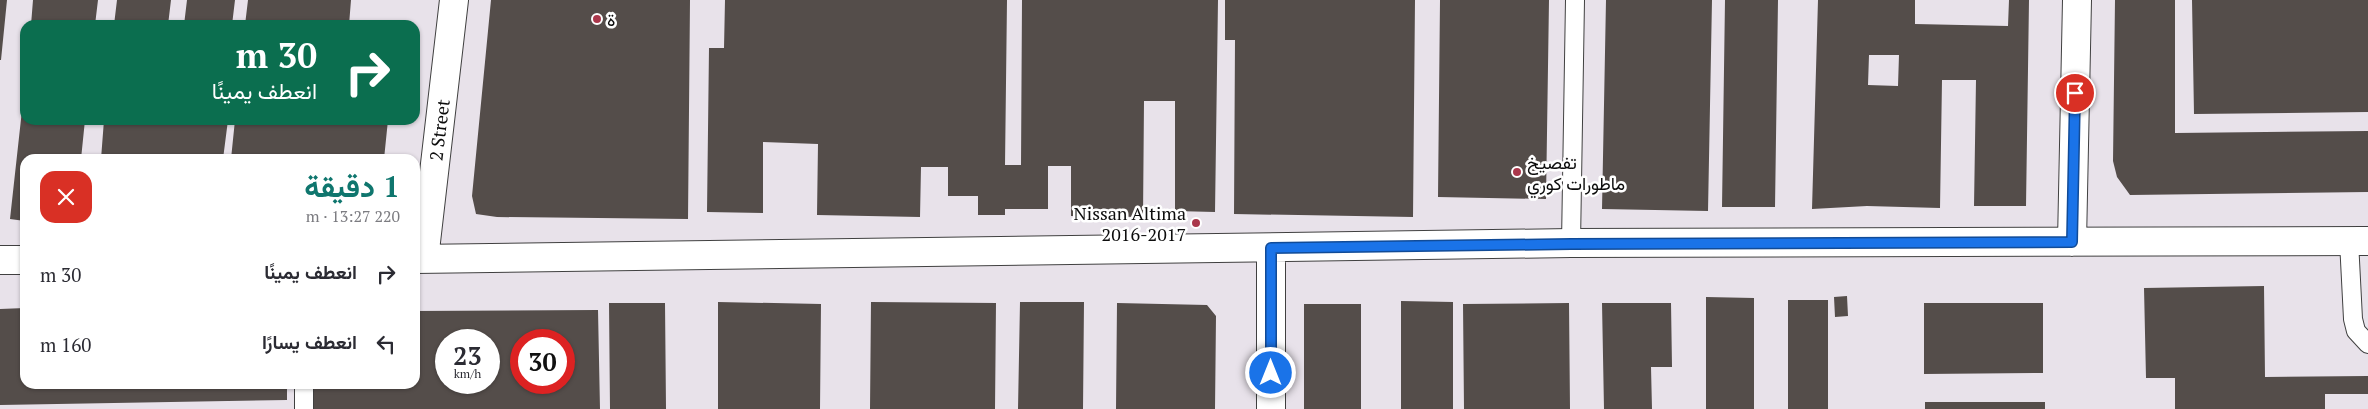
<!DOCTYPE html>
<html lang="ar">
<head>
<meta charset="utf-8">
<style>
  :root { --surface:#fff; --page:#f2f2f3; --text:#2b2b33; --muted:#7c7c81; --accent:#0f766e }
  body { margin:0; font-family:"PT Serif",Vazirmatn,serif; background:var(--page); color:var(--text); direction:rtl; height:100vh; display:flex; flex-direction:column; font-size:19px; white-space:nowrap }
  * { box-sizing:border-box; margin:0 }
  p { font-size:16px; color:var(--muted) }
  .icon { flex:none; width:28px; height:28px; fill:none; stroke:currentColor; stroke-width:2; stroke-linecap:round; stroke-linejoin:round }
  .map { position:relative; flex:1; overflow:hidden; direction:ltr }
  .drawer { position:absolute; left:20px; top:154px; width:400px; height:235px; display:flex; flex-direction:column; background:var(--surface); border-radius:15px; box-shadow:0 1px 4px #0004; direction:rtl }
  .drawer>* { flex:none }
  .guide { position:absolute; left:20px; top:20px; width:400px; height:105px; border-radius:15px; box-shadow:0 1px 4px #0004; direction:rtl; background:#0b6e4f; color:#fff; overflow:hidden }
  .speed { position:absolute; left:435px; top:329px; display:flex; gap:10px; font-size:25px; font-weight:700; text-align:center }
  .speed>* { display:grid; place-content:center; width:65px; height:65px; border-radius:50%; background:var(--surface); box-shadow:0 1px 4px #0004; line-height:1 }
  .speed small { font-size:12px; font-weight:400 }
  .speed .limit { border:8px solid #d22; background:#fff; color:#111 }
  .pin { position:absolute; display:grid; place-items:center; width:42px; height:42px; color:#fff; margin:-21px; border:2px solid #fff; border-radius:50%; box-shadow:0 1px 5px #0007 }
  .me { position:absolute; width:55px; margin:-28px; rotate:0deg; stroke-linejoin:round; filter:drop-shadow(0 0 4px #0008) }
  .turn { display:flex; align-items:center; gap:18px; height:105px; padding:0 20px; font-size:22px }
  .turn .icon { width:65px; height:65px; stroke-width:2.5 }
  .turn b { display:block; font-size:35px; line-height:42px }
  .round { display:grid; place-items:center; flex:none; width:52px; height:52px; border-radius:15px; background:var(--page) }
  .head { display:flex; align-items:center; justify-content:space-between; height:85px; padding:0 20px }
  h1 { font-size:30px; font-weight:700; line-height:38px; color:var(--accent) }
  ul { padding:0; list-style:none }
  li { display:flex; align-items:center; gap:15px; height:70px; padding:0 20px }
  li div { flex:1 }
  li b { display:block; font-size:19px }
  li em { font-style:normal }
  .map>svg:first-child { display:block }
</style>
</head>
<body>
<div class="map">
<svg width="2368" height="409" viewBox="0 0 2368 409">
  <rect width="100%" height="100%" fill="#fdf8ee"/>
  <path fill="#e8e2ea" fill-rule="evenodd" d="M0,0H2368V409H0ZM25,25H415V120H25ZM25,159H415V384H25ZM446,340H489V382H446ZM521,340H564V382H521Z"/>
  <path fill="#544d4a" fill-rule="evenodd" d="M0,0H7L1,60H0Z
    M33,0H98L95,25H31Z
    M117,0H171L168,25H114Z
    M187,0H235L232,25H184Z
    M248,0H351L349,25H245Z
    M491,0H690L688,219L497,217L476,214L472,196Z
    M725,0H1007L1005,165H1021L1022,0H1218L1215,212L1175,211V101H1144L1143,217L1071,216V166H1048V209H1005V215H978V196H948V167H921L920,217L817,215L818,144L763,142V213L707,212L709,48H724Z
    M1225,0H1415L1413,217L1234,214L1235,40H1225Z
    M1440,0H1549L1546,199L1438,197Z
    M1606,0H1712L1708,211L1602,209Z
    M1725,0H1778L1775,207H1722Z
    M1818,0H1915V24L2008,26L2009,0H2029L2026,206H1974L1976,80H1942L1940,208L1867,206L1812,209ZM1869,55H1899L1898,86L1868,85Z
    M2115,0H2175V133L2368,131V192L2130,195L2117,177L2113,161Z
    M2192,0H2368V112L2194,114Z
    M24,92L25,120H85L81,159H25V221L10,219Z
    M104,120H228L223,159H101Z
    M235,120H388L384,159H231Z
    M2264,286L2265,377L2368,376V394H2325V409H2175V378H2146L2144,288Z
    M1847,296L1848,316L1835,317L1834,297Z
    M1706,297L1754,298V409H1706Z
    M1788,300H1828V409H1788Z
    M1401,301L1453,302V409H1401Z
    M718,302L821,304L820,409H718Z
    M871,302L996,303L995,409H870Z
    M1020,302H1084L1083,409H1018Z
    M609,303H665L666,409H610Z
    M1117,303L1207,305L1216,316L1215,409H1116Z
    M1569,303L1570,409H1464L1463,304Z
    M1602,303H1671L1672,367H1651L1652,409H1604Z
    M1924,303H2043V373L1924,374Z
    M1304,304H1361V409H1304Z
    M25,308V384H287V400L0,405V309Z
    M598,310L600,409H310V384H415V311ZM446,340H489V382H446ZM521,340H564V382H521Z
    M1925,402H2045V409H1925Z"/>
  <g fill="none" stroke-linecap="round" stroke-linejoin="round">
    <defs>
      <path id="lane" d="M2349,241L2353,319L2356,331L2368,344
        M1571,243L1575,0
        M304,384V409"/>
      <path id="street" d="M2072,242L2077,0
        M415,259L1571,243L2368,241
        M424,259L454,0
        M0,260H25
        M1271,409V248"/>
    </defs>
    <use href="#lane" stroke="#404040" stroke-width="20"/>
    <use href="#street" stroke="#404040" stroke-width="30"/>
    <use href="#lane" stroke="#fff" stroke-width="18"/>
    <use href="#street" stroke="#fff" stroke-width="28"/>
  </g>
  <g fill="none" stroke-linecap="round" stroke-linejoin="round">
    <defs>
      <path id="route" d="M1271,373V248L1571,244L2072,242L2075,93"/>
    </defs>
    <use href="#route" stroke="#114b97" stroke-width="12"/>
    <use href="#route" stroke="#1a73e8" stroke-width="9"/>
  </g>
  <g fill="#aa374b" stroke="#fff" stroke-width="2">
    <circle cx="597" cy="19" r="5"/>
    <circle cx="1517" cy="172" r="5"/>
    <circle cx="1196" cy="223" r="5"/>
  </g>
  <g text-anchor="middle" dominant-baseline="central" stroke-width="5" stroke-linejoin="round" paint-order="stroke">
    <g font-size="18" fill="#0d0d0d" stroke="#fff" text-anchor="start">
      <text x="607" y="19">ة</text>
      <text x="1527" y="162">تفصيخ<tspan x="1527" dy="21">ماطورات كوري</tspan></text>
      <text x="1186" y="213" text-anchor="end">Nissan Altima<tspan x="1186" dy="21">2016-2017</tspan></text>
    </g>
    <g font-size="18" fill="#0d0d0d" stroke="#fff">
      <text transform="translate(439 130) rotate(-83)">2 Street</text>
    </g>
  </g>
</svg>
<div class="speed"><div>23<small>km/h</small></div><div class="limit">30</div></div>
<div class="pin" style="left:2075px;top:93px;background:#d93025"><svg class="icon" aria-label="arrive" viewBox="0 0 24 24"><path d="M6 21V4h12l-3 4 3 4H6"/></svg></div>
<svg class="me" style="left:1271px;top:373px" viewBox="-20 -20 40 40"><circle r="17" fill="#1a73e8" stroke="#fff" stroke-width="3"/><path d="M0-11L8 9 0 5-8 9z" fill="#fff"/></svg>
<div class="guide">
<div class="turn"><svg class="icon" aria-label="right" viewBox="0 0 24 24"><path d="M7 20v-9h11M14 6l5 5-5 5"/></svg><div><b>30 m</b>انعطف يمينًا</div></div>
</div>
<section class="drawer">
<div class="head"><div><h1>1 دقيقة</h1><p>220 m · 13:27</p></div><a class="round" style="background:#d93025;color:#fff"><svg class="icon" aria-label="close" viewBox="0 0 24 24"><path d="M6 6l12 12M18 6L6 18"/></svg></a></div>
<ul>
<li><svg class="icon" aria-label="right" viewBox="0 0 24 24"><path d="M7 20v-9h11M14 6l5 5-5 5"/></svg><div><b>انعطف يمينًا</b></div><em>30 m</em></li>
<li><svg class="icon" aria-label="left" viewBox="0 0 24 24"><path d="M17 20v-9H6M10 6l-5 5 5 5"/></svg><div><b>انعطف يسارًا</b></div><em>160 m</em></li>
</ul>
</section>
</div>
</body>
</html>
